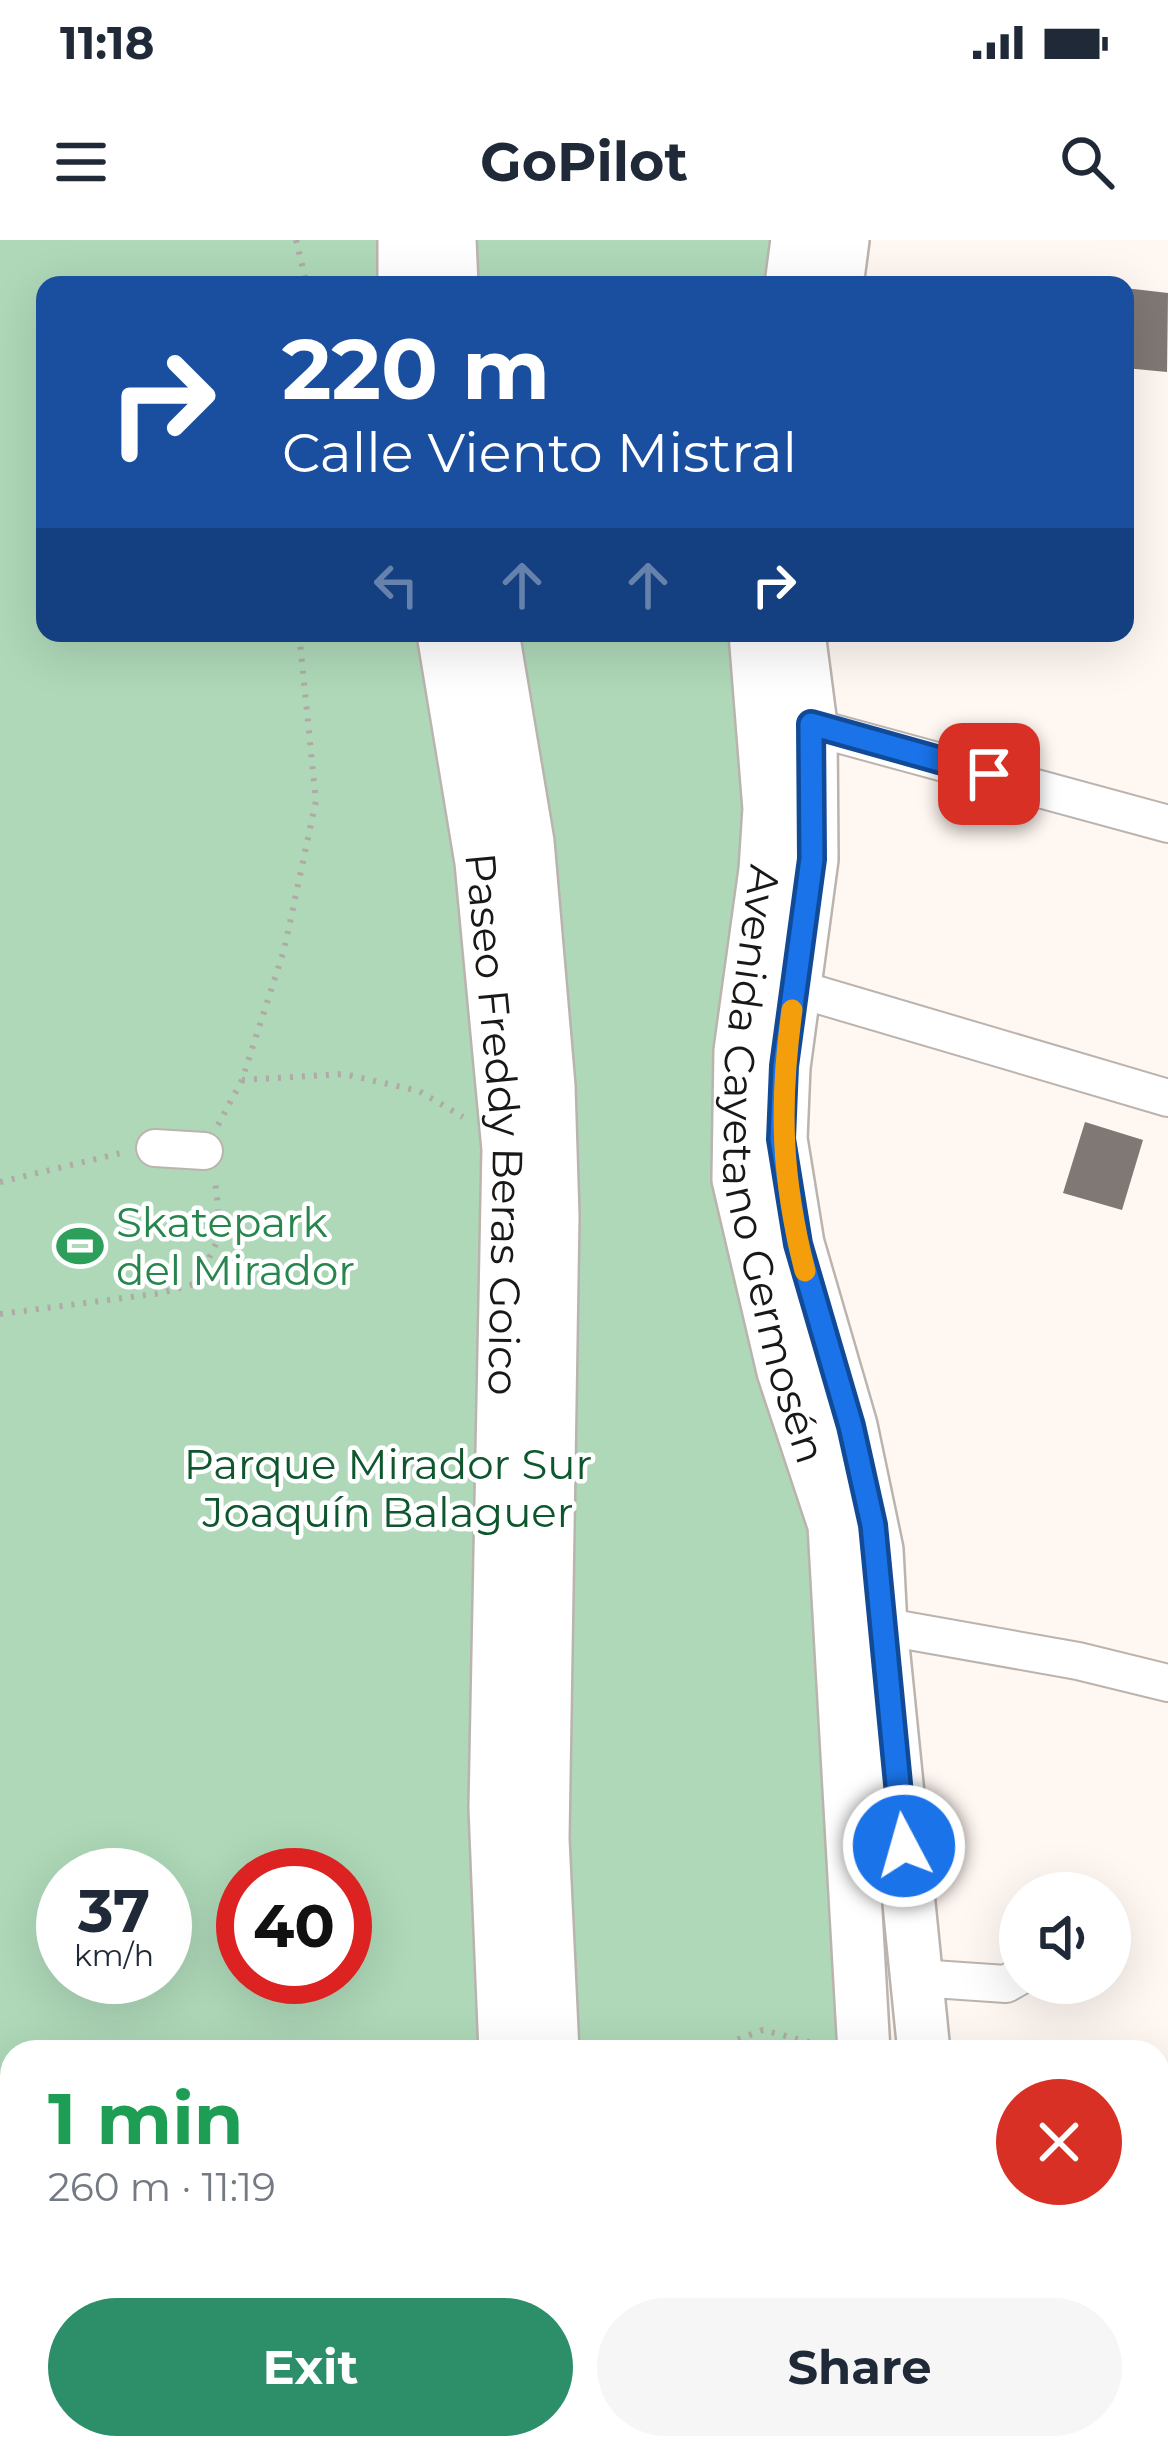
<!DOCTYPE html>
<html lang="en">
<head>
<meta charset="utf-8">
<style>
  :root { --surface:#fff; --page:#f6f6f7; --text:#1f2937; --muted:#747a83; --accent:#2c8f6a }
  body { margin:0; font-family:Montserrat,sans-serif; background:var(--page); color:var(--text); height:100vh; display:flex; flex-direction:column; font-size:45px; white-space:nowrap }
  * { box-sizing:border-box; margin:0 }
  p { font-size:39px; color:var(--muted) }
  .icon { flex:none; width:66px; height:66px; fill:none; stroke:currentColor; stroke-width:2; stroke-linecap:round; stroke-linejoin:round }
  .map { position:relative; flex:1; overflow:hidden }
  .side { position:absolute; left:0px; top:1800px; width:1170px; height:420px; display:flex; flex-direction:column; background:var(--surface); border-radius:36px 36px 0 0; box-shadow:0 12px 48px #0002 }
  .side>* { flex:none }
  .hud { position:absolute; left:36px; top:36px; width:1098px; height:366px; border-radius:24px; box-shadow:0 12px 48px #0002; background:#1a4fa0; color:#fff; overflow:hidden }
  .fabs { position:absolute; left:999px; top:1632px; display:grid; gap:24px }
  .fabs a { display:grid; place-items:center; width:132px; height:132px; border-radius:50%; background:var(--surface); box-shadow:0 12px 48px #0002; font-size:60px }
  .speed { position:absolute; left:36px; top:1608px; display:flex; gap:24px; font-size:60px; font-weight:700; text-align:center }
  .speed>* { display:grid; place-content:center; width:156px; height:156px; border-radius:50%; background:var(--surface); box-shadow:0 12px 48px #0002; line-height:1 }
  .speed small { font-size:30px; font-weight:400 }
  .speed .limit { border:18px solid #d22; background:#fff; color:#111 }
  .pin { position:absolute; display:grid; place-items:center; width:102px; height:102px; color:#fff; margin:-51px; border-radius:24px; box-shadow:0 6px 18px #0006 }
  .me { position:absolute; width:132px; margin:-66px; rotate:354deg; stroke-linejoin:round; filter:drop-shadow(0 0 9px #0008) }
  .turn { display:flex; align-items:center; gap:42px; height:252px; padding:0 48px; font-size:54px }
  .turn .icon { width:156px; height:156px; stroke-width:2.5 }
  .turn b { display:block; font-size:84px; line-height:102px }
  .lanes { display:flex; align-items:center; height:114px; padding:0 48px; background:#0003; justify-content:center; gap:60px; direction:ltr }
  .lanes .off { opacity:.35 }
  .round { display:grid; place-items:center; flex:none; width:126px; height:126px; border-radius:63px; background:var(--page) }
  .head { display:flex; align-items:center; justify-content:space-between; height:204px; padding:0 48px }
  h1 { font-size:72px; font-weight:700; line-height:90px; color:#1e9e55 }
  .action { display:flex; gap:24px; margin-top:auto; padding:24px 48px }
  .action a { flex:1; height:138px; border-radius:72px; background:var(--accent); color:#fff; font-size:48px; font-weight:700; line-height:138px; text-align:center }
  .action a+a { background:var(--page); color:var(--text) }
  .status { display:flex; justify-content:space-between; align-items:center; height:84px; padding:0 60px; background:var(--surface); direction:ltr }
  .status svg { height:33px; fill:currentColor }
  header { display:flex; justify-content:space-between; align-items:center; height:156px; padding:0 48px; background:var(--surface); font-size:54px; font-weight:700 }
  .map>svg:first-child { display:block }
</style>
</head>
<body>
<div class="status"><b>11:18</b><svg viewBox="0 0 49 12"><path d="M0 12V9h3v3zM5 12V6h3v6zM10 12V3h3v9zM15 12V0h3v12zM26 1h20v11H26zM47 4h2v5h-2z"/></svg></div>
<header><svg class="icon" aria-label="menu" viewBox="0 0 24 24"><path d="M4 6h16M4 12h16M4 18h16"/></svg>GoPilot<svg class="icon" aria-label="search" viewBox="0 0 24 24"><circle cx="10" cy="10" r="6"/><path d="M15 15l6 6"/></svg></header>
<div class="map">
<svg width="1168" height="2220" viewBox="0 0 1168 2220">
  <rect width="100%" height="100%" fill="#fff7f2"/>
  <path fill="#aed8b8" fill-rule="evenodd" d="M0,0H772L767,45H45V393H732L730,416L745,569L741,628L715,809L714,942L760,1138L801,1258L809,1303L847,1812H12V2208H837L836,2220H0ZM63,1635H165V1737H63ZM243,1635H345V1737H243Z"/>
  <path fill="#7f7874" d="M1125,48L1168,53L1167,132L1125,128Z
    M1085,882L1143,900L1122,970L1063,953Z"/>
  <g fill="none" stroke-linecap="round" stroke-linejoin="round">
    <defs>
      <path id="street" d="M790,481L1168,584
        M795,748L1168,858
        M155,908L204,911
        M859,1387L881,1386L1078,1421L1168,1443
        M918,1738L1006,1744L1020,1736
        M1158,2029L1168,2031"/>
      <g id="secondary">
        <path d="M404,0V45"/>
        <path d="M450,0L452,45"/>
        <path d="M791,45L797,0"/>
        <path d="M837,45L843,0"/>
        <path id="s1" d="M443,393L481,622L508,909L495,1568L505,1812"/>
        <path d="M493,393L528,602L549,846L553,976L543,1599L553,1812"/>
        <path id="s2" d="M755,393L769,569L765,630L740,811L738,939L783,1131L834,1285L864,1812"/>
        <path d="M799,393L811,485L812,619L784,827L781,899L798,1004L851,1186L877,1310L881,1386L924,1812"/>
        <path d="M959,2208L960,2220"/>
        <path d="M534,2220L535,2208"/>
        <path d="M583,2220L584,2208"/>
        <path d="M857,2220L858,2208"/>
      </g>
    </defs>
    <use href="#street" stroke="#bbb3ae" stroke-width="40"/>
    <use href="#secondary" stroke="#bbb3ae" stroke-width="56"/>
    <path stroke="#b0aaa6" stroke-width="6" stroke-dasharray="3 9" stroke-linecap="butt" d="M296,0L307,45
      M242,840L344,834L419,851L463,877
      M218,885L242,840L284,710L316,561L299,393
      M0,942L125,912
      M0,1074L162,1053L197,1043L221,993L215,941
      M704,1812L763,1790L820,1805"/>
    <use href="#street" stroke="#fff" stroke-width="36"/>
    <use href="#secondary" stroke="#fff" stroke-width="51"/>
  </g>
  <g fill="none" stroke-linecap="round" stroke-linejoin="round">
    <defs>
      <path id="route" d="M904,1606L873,1285L851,1186L798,1004L781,899L784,826L812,619L811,484L989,534"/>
    </defs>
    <use href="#route" stroke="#114b97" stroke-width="30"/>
    <use href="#route" stroke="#1a73e8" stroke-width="21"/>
    <path stroke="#f59e0b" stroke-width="21" d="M792,770C779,865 781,937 805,1031"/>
  </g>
  <defs>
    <symbol id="stadium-bare" viewBox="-9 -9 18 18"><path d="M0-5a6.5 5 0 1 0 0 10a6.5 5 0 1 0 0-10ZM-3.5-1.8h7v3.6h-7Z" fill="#2e9e5b" stroke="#fff" stroke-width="2.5" paint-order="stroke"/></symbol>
  </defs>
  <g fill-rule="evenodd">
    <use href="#stadium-bare" x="47" y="973" width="66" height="66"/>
  </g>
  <g text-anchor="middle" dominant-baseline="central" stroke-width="9" stroke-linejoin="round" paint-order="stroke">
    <g font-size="42" fill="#1a1816" stroke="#fff">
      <text stroke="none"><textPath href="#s1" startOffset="495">Paseo Freddy Beras Goico</textPath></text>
      <text stroke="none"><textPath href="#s2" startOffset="537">Avenida Cayetano Germosén</textPath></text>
    </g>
    <g font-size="42" fill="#27864d" stroke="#fff" text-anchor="start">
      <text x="116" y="982">Skatepark<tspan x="116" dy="48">del Mirador</tspan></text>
    </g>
    <g font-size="42" fill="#0e572e" stroke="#fff">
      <text x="388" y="1224">Parque Mirador Sur<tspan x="388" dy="48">Joaquín Balaguer</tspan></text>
    </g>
  </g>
</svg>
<div class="fabs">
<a><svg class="icon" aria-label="sound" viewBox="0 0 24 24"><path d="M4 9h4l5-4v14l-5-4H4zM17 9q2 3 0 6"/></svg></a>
</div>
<div class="speed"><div>37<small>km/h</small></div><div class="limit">40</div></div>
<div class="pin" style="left:989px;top:534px;background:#d93025"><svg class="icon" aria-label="arrive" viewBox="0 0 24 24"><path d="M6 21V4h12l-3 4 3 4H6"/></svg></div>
<svg class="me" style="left:904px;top:1606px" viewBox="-20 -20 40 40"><circle r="17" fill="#1a73e8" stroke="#fff" stroke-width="3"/><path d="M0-11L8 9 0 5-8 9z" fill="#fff"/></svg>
<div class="hud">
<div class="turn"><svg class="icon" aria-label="right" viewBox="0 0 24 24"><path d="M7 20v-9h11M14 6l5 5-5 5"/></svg><div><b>220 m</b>Calle Viento Mistral</div></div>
<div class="lanes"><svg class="icon off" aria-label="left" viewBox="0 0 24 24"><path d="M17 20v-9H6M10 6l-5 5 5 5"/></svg><svg class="icon off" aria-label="ahead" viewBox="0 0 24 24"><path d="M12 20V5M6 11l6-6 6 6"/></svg><svg class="icon off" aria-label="ahead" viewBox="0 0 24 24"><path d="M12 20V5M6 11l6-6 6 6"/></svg><svg class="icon" aria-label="right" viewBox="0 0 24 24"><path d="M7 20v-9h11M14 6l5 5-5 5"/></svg></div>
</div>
<section class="side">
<div class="head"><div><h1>1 min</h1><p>260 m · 11:19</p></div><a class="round" style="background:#d93025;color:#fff"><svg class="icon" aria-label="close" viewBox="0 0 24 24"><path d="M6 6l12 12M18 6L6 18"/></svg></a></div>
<div class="action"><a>Exit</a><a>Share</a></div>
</section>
</div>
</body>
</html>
